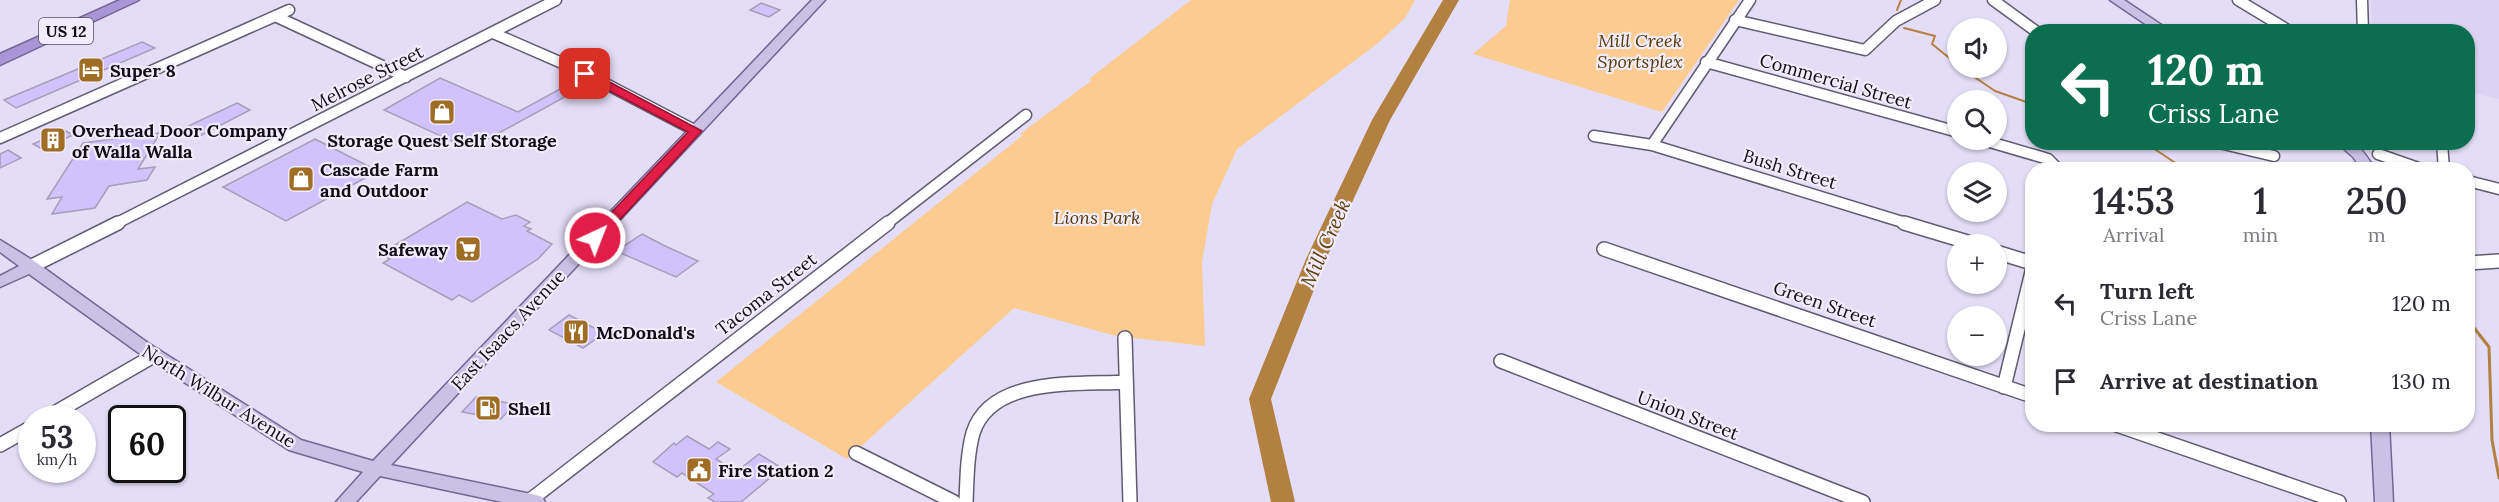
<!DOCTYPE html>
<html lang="en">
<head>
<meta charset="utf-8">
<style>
  :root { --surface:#fff; --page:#f2f2f3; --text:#2b2b33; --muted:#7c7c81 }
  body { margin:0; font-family:Lora,serif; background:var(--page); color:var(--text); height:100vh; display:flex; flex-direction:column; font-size:22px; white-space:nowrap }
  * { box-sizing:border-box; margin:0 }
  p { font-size:20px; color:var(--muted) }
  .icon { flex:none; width:33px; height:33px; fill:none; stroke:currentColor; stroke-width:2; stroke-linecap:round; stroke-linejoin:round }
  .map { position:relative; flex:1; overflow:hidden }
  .panel { position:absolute; left:2025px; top:162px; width:450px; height:270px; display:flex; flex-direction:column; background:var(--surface); border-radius:24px; box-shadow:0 2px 4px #0004 }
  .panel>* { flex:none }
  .hud { position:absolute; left:2025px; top:24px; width:450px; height:126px; border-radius:24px; box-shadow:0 2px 4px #0004; background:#0b6e4f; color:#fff; overflow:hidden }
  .tools { position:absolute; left:1947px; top:18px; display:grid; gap:12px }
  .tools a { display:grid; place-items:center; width:60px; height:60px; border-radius:50%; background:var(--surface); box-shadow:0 2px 4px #0004; font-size:30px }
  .speed { position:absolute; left:18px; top:405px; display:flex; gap:12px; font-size:30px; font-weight:700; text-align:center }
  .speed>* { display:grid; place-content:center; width:78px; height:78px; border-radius:50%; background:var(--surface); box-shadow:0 2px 4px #0004; line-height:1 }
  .speed small { font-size:15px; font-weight:400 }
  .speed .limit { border:3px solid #111; border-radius:9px; background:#fff; color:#111 }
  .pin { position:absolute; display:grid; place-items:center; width:51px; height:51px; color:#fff; margin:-26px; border-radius:12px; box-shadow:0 3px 9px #0006 }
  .me { position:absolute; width:66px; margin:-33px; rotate:43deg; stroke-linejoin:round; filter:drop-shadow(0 0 4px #0008) }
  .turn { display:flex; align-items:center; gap:21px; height:126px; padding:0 24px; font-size:27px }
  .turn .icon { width:78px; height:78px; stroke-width:2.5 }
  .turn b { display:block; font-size:42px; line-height:51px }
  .eta { display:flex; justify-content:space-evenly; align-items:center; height:102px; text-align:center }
  .eta b { font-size:36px; font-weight:600; line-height:42px }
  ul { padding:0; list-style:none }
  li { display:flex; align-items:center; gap:18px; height:78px; padding:0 24px }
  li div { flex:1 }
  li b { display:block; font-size:22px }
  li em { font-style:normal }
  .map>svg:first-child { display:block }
</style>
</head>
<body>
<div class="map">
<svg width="2499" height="502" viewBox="0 0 2499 502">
  <rect width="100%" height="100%" fill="#e4ddf7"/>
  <path fill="#dcd3f4" d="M2371,0H2499V99L2468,92V32L2372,31Z"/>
  <path fill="#fccb8f" d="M1191,0H1415L1405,18L1378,43L1237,149L1212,204L1202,262L1205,346L1116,336L1014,308L847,459L716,382L1023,135L1020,134L1091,81L1090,78Z
    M1510,0H1739L1662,112L1473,54L1506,26Z"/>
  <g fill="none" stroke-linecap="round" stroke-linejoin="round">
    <path stroke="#b28040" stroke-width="2" d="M1897,10L1901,0
      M1904,28L1935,36L1932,44L1958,65
      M1961,68L1995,91L2032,104
      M2144,142L2186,170"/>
    <path stroke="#b28040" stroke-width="3" d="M2468,320L2489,347L2492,440L2499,478"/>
    <path fill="#b28040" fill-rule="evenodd" d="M1443,0H1459L1390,120L1326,259L1271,399L1295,502H1271L1249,399L1306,259L1372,120Z"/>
  </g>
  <path fill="#d2c2fc" stroke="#a59fb7" stroke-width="1.5" d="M761,3L780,10L769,17L750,10Z
    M142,42L155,48L16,108L4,100Z
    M440,78L518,112L571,83L583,87L477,145L463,141L458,144L384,110Z
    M237,103L250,110L200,136L184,128Z
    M64,130L73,135L42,149L33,144Z
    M160,133L138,169L155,167L147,180L109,186L95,208L52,214L62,197L47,199L83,143Z
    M315,139L378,171L286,221L223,187Z
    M8,150L21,158L0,168V154Z
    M467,202L502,219L516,215L530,222L524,226L531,229L527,231L552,244L538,259L472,302L459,295L452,300L383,263L390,259L380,254Z
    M642,234L663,245L698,261L676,277L616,251Z
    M569,315L604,333L583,348L549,330Z
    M476,397L514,404L501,419L462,412Z
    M687,436L709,449L718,442L730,449L716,459L736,472L759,454L782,468L741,502H715L708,498L714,494L682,473L677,477L653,462L674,443L676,445Z"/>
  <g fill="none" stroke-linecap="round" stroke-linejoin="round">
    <defs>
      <path id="minor-far1" d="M1993,0L2037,32
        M2238,0L2291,32
        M2362,0L2363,32
        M275,16L406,77
        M1735,20L1865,50L1896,21L1935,0
        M493,33L585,73L696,131
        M1706,62L1958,132
        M1594,136L1652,145L1909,224
        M0,138L289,10
        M1983,140L2048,159L2059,170
        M2215,142L2274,156
        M2442,142L2444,170
        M1652,145L1750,0
        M2378,154L2424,170
        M2468,181L2499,189
        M115,224L556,0
        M886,224L1026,115"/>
      <path id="minor" d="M1904,223L1974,244
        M1604,249L2032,396
        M1996,252L2032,263
        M2468,263L2499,261
        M32,266L118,223
        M1125,338L1130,502
        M1501,361L1863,502
        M2004,387L2032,272
        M46,418L155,355
        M2114,424L2339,502
        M0,445L32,427
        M856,453L954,502
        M529,501L888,223
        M966,502C967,479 967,455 973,433C991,376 1078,385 1126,382"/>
      <path id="major" d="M812,0H825L391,465L536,495L542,497L545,502H502L380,476L356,502H336L363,472L289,450L136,351L29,274L0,287V276L19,266L0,252V240L37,263L148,343L301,440L373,461Z
        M2110,0H2124L2172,32H2157Z
        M2336,142C2360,142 2362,150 2376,170H2362L2353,157Z
        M2371,424H2389L2393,502H2375Z"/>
      <path id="highway" d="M120,0H139L0,65V54Z"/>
    </defs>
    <use href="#minor-far1" stroke="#615b71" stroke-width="13"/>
    <use href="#minor" stroke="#615b71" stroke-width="16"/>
    <use href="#major" stroke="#736693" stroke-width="3"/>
    <use href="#highway" stroke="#736693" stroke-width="3"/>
    <use href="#minor-far1" stroke="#fff" stroke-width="10"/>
    <use href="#minor" stroke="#fff" stroke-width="13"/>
    <use href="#major" fill="#cbc0e6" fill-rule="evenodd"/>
    <use href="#highway" fill="#a996d6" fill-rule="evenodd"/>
  </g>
  <path fill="#e11d48" stroke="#92132f" stroke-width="1.5" d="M581,71H589L702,131L599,242L595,243L588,238L590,235L688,132L581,76Z"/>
  <defs>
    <symbol id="hotel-square" viewBox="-11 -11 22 22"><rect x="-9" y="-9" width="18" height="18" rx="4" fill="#a06d24" stroke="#f0ecfc"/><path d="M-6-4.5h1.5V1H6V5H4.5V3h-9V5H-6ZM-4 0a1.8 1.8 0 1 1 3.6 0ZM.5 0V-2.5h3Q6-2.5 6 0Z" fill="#fff"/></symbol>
    <symbol id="shop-square" viewBox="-11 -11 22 22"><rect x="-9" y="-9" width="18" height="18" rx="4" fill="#a06d24" stroke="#f0ecfc"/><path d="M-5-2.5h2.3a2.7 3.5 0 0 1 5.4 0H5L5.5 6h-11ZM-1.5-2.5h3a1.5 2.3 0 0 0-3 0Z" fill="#fff"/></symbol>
    <symbol id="building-square" viewBox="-11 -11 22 22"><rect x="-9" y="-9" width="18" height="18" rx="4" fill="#a06d24" stroke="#f0ecfc"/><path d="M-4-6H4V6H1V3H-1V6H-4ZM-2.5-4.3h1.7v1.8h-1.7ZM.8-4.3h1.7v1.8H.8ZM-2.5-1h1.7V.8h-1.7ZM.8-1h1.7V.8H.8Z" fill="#fff"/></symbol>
    <symbol id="supermarket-square" viewBox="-11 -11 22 22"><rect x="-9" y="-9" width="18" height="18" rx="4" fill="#a06d24" stroke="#f0ecfc"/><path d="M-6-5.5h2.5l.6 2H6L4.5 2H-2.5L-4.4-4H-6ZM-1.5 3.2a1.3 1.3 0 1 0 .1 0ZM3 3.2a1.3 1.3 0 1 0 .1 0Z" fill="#fff"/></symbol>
    <symbol id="restaurant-square" viewBox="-11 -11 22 22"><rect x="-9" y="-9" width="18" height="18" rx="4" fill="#a06d24" stroke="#f0ecfc"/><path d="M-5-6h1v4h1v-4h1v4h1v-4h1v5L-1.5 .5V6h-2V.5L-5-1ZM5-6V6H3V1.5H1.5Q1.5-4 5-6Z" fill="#fff"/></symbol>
    <symbol id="fuel-square" viewBox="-11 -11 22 22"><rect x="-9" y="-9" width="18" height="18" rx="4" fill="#a06d24" stroke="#f0ecfc"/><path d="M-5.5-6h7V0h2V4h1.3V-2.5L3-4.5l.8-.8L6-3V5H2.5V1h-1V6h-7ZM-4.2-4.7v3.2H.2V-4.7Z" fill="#fff"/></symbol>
    <symbol id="civic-square" viewBox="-11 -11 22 22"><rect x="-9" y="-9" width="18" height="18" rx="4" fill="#a06d24" stroke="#f0ecfc"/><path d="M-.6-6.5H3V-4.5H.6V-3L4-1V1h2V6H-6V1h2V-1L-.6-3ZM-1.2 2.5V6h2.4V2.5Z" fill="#fff"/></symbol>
  </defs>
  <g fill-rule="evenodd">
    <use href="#hotel-square" x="76" y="55" width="30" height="30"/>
    <use href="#shop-square" x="427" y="97" width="30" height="30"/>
    <use href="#building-square" x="38" y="125" width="30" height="30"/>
    <use href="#shop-square" x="286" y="164" width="30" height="30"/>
    <use href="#supermarket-square" x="453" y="234" width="30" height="30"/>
    <use href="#restaurant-square" x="561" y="317" width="30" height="30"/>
    <use href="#fuel-square" x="473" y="393" width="30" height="30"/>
    <use href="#civic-square" x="684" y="455" width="30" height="30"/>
  </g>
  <g text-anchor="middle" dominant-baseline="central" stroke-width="4.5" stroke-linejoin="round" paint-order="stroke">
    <rect fill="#f0ecfc" stroke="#53505b" stroke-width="1.5" x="39" y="18" width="54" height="26" rx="4.5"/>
    <g font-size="16" font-weight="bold" fill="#100d16">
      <text x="66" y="31">US 12</text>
    </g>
    <g font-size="18" font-style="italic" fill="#5b3904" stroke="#f0ecfc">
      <text x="1640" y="40">Mill Creek<tspan x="1640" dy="21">Sportsplex</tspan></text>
      <text x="1097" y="217">Lions Park</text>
    </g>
    <g font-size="18" font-weight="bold" fill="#100d16" stroke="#f0ecfc" text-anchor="start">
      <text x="110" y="70">Super 8</text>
      <text x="72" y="130">Overhead Door Company<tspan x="72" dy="21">of Walla Walla</tspan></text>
      <text x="442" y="140" text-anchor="middle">Storage Quest Self Storage</text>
      <text x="320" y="169">Cascade Farm<tspan x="320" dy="21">and Outdoor</tspan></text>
      <text x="448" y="249" text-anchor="end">Safeway</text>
      <text x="596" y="332">McDonald's</text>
      <text x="508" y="408">Shell</text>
      <text x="718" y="470">Fire Station 2</text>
    </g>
    <g font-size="18" fill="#100d16" stroke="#f0ecfc">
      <text transform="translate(367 78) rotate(-27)">Melrose Street</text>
      <text transform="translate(1836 81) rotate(16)">Commercial Street</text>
      <text transform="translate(1790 169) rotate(17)">Bush Street</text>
      <text transform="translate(766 294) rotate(-38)">Tacoma Street</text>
      <text transform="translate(1825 304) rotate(19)">Green Street</text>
      <text transform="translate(508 330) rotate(-47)">East Isaacs Avenue</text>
      <text transform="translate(219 396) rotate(32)">North Wilbur Avenue</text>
      <text transform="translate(1688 415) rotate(21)">Union Street</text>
    </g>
    <g font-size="20" font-style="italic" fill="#613f0c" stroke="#f0ecfc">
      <text transform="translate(1325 243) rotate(-66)">Mill Creek</text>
    </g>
  </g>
</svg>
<div class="tools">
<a><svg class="icon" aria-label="sound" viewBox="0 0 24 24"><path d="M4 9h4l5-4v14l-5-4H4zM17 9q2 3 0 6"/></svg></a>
<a><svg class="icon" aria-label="search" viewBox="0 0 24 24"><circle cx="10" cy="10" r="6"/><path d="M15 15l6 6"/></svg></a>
<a><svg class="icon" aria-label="layers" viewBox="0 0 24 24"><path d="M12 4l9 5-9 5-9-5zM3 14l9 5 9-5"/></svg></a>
<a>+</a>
<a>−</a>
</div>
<div class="speed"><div>53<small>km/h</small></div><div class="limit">60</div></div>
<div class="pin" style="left:585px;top:74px;background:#d93025"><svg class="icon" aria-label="arrive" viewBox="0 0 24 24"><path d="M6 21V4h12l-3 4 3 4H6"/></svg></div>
<svg class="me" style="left:595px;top:238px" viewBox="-20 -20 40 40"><circle r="17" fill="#e11d48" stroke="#fff" stroke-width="3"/><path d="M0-11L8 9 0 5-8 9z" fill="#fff"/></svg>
<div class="hud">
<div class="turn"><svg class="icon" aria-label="left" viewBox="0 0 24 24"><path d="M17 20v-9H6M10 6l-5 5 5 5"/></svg><div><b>120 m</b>Criss Lane</div></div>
</div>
<section class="panel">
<div class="eta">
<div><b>14:53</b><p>Arrival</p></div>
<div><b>1</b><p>min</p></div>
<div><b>250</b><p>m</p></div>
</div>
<ul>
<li><svg class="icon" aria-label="left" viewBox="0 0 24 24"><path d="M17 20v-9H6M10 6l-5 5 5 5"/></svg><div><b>Turn left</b><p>Criss Lane</p></div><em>120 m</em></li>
<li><svg class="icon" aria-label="arrive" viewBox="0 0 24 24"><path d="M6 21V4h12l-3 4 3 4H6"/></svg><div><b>Arrive at destination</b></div><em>130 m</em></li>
</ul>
</section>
</div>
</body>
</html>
